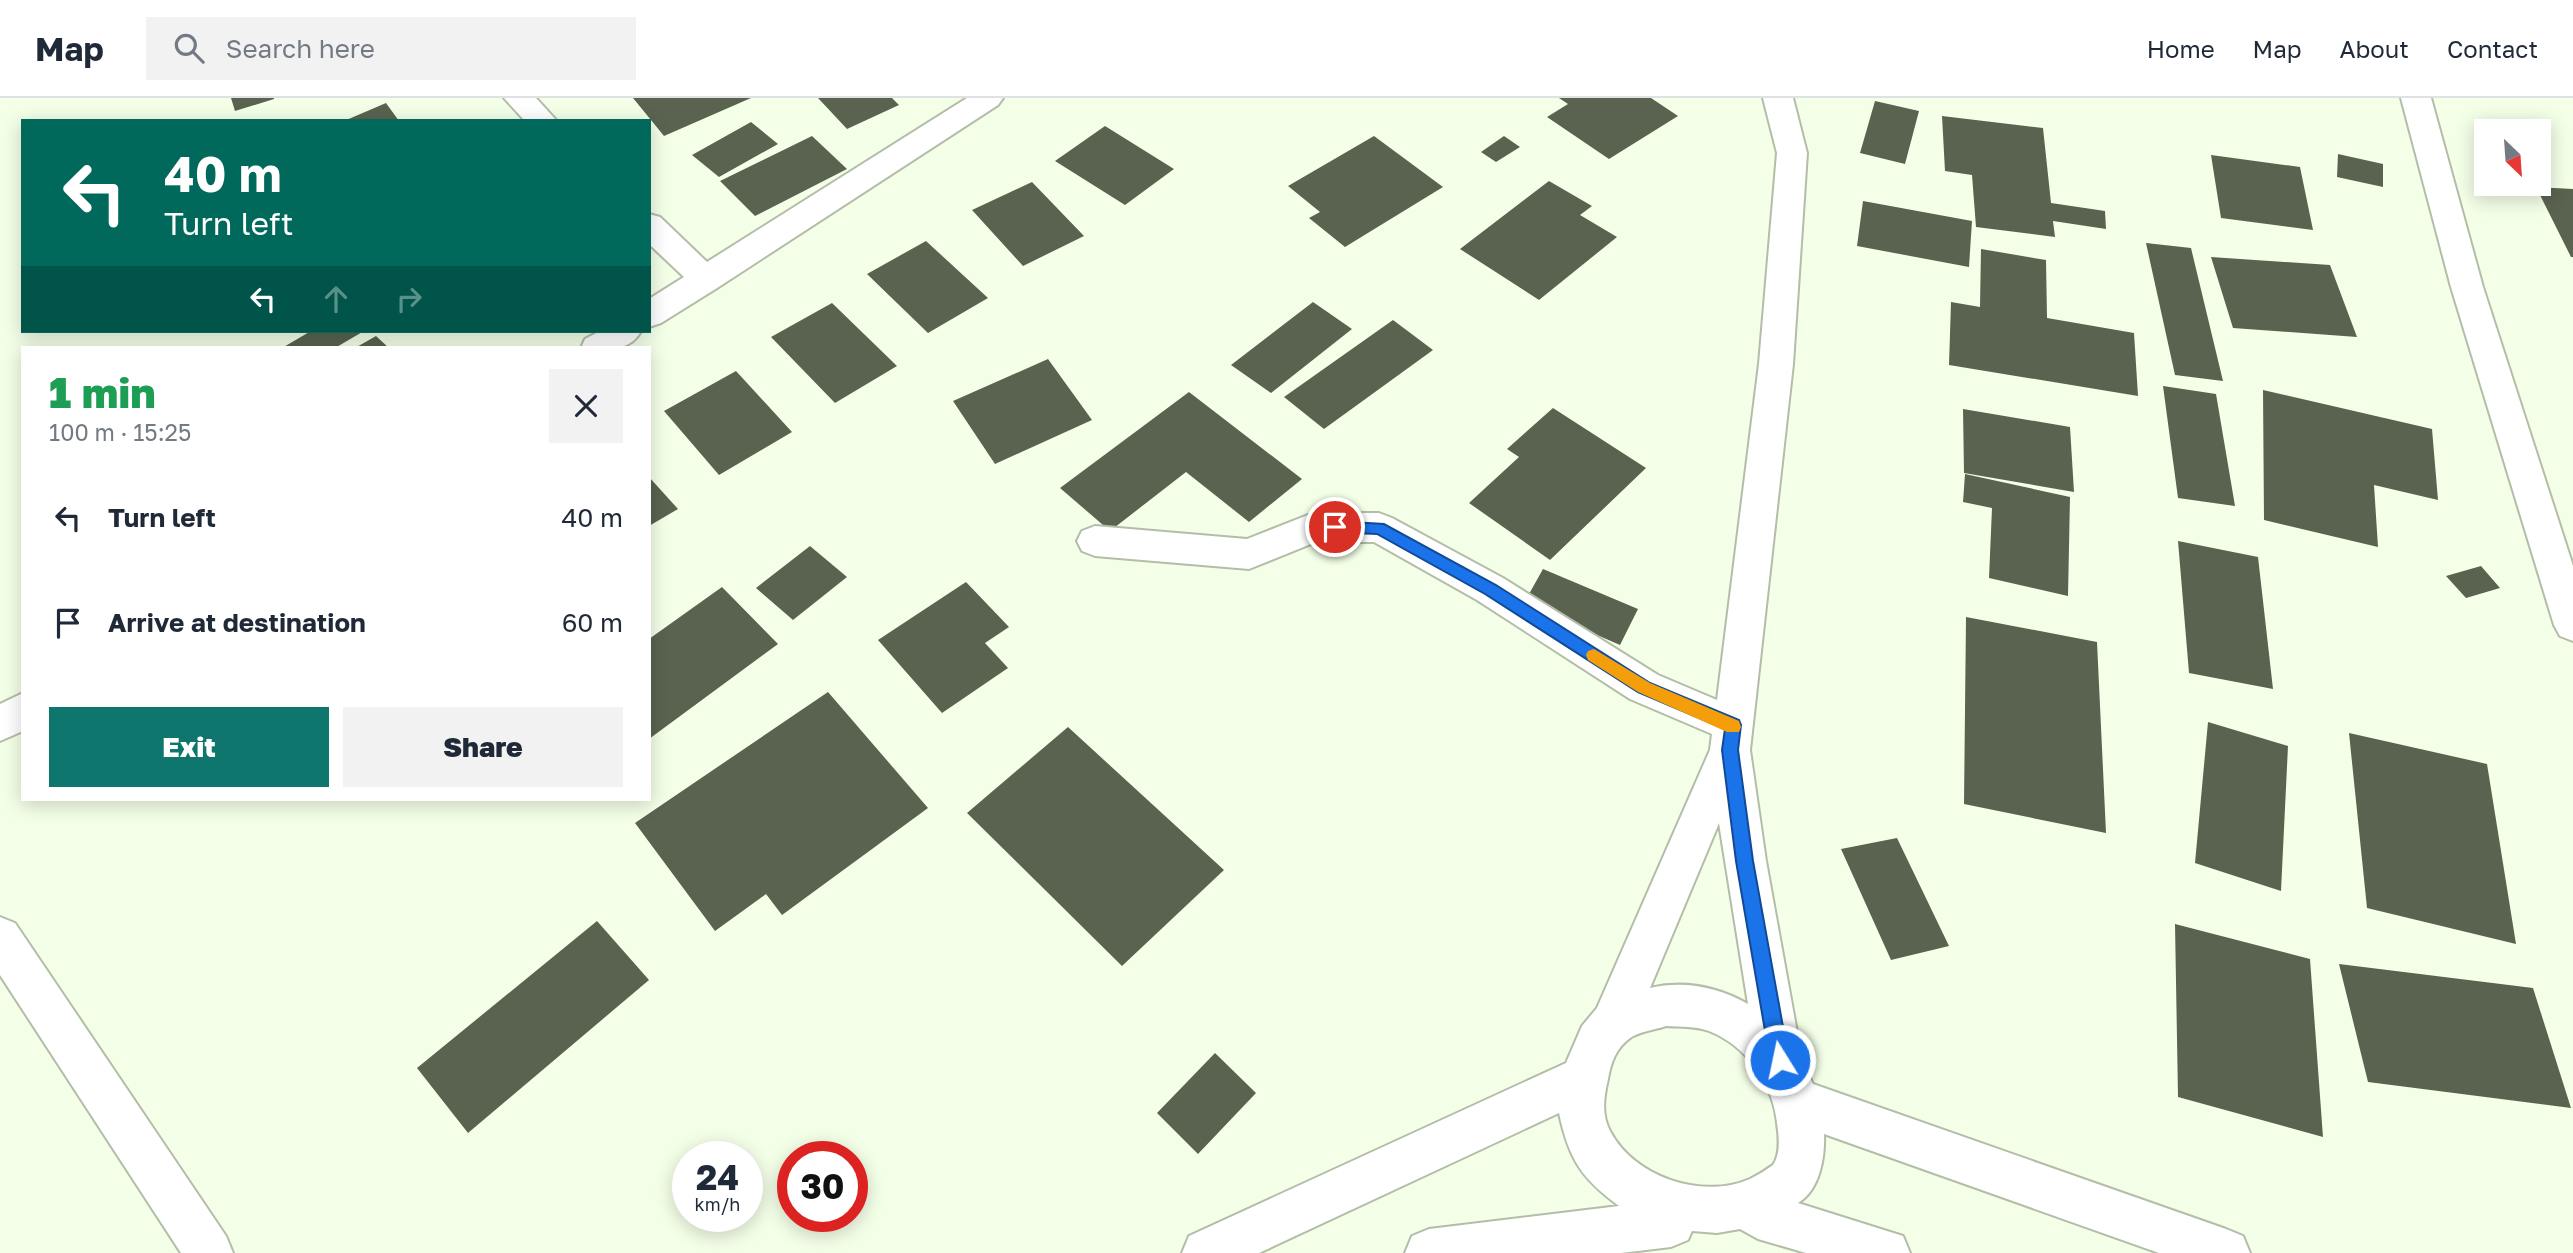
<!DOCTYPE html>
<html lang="en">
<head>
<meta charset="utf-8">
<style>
  :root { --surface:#fff; --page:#f2f2f3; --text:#1f2937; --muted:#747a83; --line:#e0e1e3; --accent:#0f766e }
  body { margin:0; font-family:"Golos Text",sans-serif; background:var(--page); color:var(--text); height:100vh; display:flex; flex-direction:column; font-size:26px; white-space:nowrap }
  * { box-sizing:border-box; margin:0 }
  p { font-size:23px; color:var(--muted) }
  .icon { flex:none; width:38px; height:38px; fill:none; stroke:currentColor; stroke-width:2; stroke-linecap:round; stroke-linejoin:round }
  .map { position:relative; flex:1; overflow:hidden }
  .sheet { position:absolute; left:21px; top:248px; width:630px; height:455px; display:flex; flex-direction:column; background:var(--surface); border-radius:0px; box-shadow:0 4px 18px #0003 }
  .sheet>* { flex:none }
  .banner { position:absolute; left:21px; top:21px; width:630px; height:214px; border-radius:0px; box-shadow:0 4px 18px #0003; background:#00695c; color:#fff; overflow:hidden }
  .needle { width:46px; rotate:155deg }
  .fabs { position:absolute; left:2474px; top:21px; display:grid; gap:14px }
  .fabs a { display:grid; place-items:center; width:77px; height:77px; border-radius:0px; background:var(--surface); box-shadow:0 4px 18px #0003; font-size:35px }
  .speed { position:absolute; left:672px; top:1043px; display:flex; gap:14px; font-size:35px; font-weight:700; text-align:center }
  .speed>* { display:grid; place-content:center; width:91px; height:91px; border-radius:50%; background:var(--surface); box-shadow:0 4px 18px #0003; line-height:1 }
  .speed small { font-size:18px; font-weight:400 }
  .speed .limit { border:10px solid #d22; background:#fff; color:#111 }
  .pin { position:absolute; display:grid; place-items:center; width:60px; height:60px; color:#fff; margin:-30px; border:4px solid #fff; border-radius:50%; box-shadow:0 2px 7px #0007 }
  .me { position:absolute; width:77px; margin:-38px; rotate:350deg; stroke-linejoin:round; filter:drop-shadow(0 0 5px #0008) }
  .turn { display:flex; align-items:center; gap:24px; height:147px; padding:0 28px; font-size:32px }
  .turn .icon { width:91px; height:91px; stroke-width:2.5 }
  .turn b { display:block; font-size:49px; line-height:60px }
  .lanes { display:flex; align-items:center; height:66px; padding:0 28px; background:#0003; justify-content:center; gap:35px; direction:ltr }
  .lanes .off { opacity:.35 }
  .round { display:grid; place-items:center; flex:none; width:74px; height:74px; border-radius:0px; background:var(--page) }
  .headline { display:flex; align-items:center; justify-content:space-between; height:119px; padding:0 28px }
  h1 { font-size:42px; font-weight:800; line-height:52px; color:#1e9e55 }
  .action { display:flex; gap:14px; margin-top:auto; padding:14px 28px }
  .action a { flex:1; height:80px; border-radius:0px; background:var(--accent); color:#fff; font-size:28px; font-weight:800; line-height:80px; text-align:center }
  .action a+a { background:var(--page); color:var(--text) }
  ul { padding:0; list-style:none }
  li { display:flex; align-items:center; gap:21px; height:105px; padding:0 28px }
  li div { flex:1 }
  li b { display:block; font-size:26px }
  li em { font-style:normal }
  header { display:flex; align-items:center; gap:42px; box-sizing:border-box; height:98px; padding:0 35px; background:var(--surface); border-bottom:2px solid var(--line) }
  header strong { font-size:33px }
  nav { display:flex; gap:38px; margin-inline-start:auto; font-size:24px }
  .search { width:490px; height:63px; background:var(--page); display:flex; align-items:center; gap:18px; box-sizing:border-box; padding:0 24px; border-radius:0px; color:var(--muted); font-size:26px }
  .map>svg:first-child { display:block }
</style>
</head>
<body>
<header>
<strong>Map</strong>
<div class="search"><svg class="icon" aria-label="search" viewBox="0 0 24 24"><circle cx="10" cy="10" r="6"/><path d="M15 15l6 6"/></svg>Search here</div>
<nav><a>Home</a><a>Map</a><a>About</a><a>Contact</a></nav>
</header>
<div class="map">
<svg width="2573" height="1155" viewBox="0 0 2573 1155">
  <rect width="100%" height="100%" fill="#f4ffe8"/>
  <path fill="#5a6350" d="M231,0H274V1L235,13Z
    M633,0H751L664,38Z
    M818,0H892L899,7L847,31Z
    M1559,0H1651L1678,18L1609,61L1547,19L1568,6Z
    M1875,3L1919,13L1905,66L1860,55Z
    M386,5L399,23H344Z
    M1942,18L2043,30L2051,105L2105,113L2106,131L2053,123L2055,139L1976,129L1972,77L1945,73Z
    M751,24L778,46L719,79L692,57Z
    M1105,28L1174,71L1125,107L1055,63Z
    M812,38L847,71L755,118L720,83Z
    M1374,38L1443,89L1345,149L1309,120L1320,114L1288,88Z
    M1504,38L1520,49L1496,64L1481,54Z
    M2338,56L2383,66V89L2337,79Z
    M2211,57L2300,69L2313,132L2221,120Z
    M1549,83L1592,108L1580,117L1617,139L1539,202L1460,151Z
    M1032,84L1084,138L1023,168L972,112Z
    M2536,89L2573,91V159H2571Z
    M1863,103L1972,123L1969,169L1857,148Z
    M926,143L988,200L928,235L867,176Z
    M2146,145L2191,150L2223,283L2175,277Z
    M1981,151L2046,162L2047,220L2134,235L2138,298L1949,267L1951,204L1980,209Z
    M2211,159L2330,167L2357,239L2233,230Z
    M1313,204L1352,231L1271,295L1231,267Z
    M832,205L897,268L835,305L771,239Z
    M1393,222L1433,252L1324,331L1284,299Z
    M311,233H364L335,250H282Z
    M376,238L389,250H355Z
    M1048,261L1092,322L995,366L953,303Z
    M736,273L792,334L719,377L664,313Z
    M2163,288L2216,296L2235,408L2178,400Z
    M2263,292L2432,331L2438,402L2374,387L2378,449L2264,422Z
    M1189,294L1302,381L1249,424L1186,374L1110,433L1060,390Z
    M1553,310L1646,370L1550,462L1469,405L1519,359L1507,351Z
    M1963,311L2070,329L2074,394L1964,375Z
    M1965,376L2070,399L2068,498L1989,480L1992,410L1963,404Z
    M649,379L678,411L649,428Z
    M2178,443L2258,459L2273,591L2189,575Z
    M810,448L847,479L793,522L756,490Z
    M2481,468L2500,490L2466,500L2446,478Z
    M1543,471L1638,511L1620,547L1524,505Z
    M966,484L1009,529L985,545L1008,570L942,615L878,542Z
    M722,489L778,546L649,641V541Z
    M1966,519L2097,544L2106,735L1964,706Z
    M828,594L928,710L782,817L766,796L715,833L635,725Z
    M2208,624L2288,648L2281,793L2195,765Z
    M1068,629L1224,772L1122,868L967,715Z
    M2349,635L2487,666L2516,846L2367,810Z
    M1897,740L1949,848L1891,862L1841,751Z
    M597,823L649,882L468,1035L417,970Z
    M2175,826L2310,861L2323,1039L2178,999Z
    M2339,866L2533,890L2571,1010L2368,984Z
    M1215,955L1256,995L1198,1056L1157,1015Z"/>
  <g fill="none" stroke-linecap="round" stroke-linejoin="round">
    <defs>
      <path id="minor" d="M504,0H536L557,23H525Z
        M967,0H1003L998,7L717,190L661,225L649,229V201L684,179L649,146V116L660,119L707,164Z
        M1763,0H1793L1807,55L1793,266L1750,652L1766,763L1802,962L1813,986L2226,1131L2243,1138L2250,1155H2159L1824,1036C1825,1059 1820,1092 1798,1105L1903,1138L1910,1155H1806L1758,1141L1740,1131L1717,1135L1692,1133L1688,1142L1671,1149L1621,1155H1405L1412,1138L1429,1131L1619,1108C1581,1080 1569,1061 1559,1015L1259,1155H1182L1189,1138L1566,965L1582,928L1597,910L1710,652L1712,636L1630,601L1477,502L1374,444H1316L1249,471L1095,458L1082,453L1077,443L1082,433L1095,428L1247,441L1313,415H1379L1392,420L1503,480L1658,577L1717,602L1759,266L1777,55ZM1719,725L1748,906C1718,889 1684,882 1650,890ZM1666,928C1680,929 1696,928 1709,933C1747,948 1773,986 1777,1025C1779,1038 1781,1056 1773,1067C1766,1072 1758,1077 1750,1081C1702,1102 1634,1079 1610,1033C1601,1016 1604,998 1608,981C1611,964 1616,950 1630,940C1640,933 1655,932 1666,928Z
        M2401,0H2431L2483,189L2573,468V543L2560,538L2554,527L2451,189Z
        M600,233H641C629,256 603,250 581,250L585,241Z
        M23,595V633L0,643V606Z
        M0,819L15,825L226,1138L233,1155H181L0,877Z"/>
    </defs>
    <use href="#minor" stroke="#b3bda8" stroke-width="4"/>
    <use href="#minor" fill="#fff" fill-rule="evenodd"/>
  </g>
  <path fill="#1a73e8" stroke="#114b97" stroke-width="2" d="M1335,423L1384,426L1496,487L1650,585L1739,622L1741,627L1738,652L1753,763L1789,962L1786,969L1780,972L1773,969L1770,962L1736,763L1722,652L1725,631L1638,594L1485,496L1377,436L1330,434L1328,429Z"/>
  <path fill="#f59e0b" d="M1594,551L1650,585L1739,623L1741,629L1739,634H1727L1638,594L1588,562L1586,557L1588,553Z"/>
</svg>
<div class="fabs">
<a><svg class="needle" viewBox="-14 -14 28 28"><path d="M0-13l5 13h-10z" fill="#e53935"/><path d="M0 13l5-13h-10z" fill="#747a83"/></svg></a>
</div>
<div class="speed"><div>24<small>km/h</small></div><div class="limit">30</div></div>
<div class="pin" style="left:1335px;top:429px;background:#d93025"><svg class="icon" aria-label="arrive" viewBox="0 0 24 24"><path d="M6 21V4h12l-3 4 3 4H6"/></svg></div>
<svg class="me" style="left:1780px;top:962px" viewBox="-20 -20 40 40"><circle r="17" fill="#1a73e8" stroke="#fff" stroke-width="3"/><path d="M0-11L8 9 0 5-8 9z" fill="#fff"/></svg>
<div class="banner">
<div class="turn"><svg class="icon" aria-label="left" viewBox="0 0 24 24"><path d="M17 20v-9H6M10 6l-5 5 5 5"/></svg><div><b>40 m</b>Turn left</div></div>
<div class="lanes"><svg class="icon" aria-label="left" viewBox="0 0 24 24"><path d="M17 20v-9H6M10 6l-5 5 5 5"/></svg><svg class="icon off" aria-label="ahead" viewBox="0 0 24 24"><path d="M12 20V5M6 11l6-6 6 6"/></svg><svg class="icon off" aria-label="right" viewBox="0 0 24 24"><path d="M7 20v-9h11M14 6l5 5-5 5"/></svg></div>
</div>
<section class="sheet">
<div class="headline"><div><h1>1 min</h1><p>100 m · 15:25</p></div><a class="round"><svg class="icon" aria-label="close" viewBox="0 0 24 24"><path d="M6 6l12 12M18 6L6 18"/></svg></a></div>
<ul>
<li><svg class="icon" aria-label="left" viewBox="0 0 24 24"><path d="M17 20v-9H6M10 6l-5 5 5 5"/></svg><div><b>Turn left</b></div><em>40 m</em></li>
<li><svg class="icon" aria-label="arrive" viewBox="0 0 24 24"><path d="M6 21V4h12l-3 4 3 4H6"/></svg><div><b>Arrive at destination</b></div><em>60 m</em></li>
</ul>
<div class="action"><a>Exit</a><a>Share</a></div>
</section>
</div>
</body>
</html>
